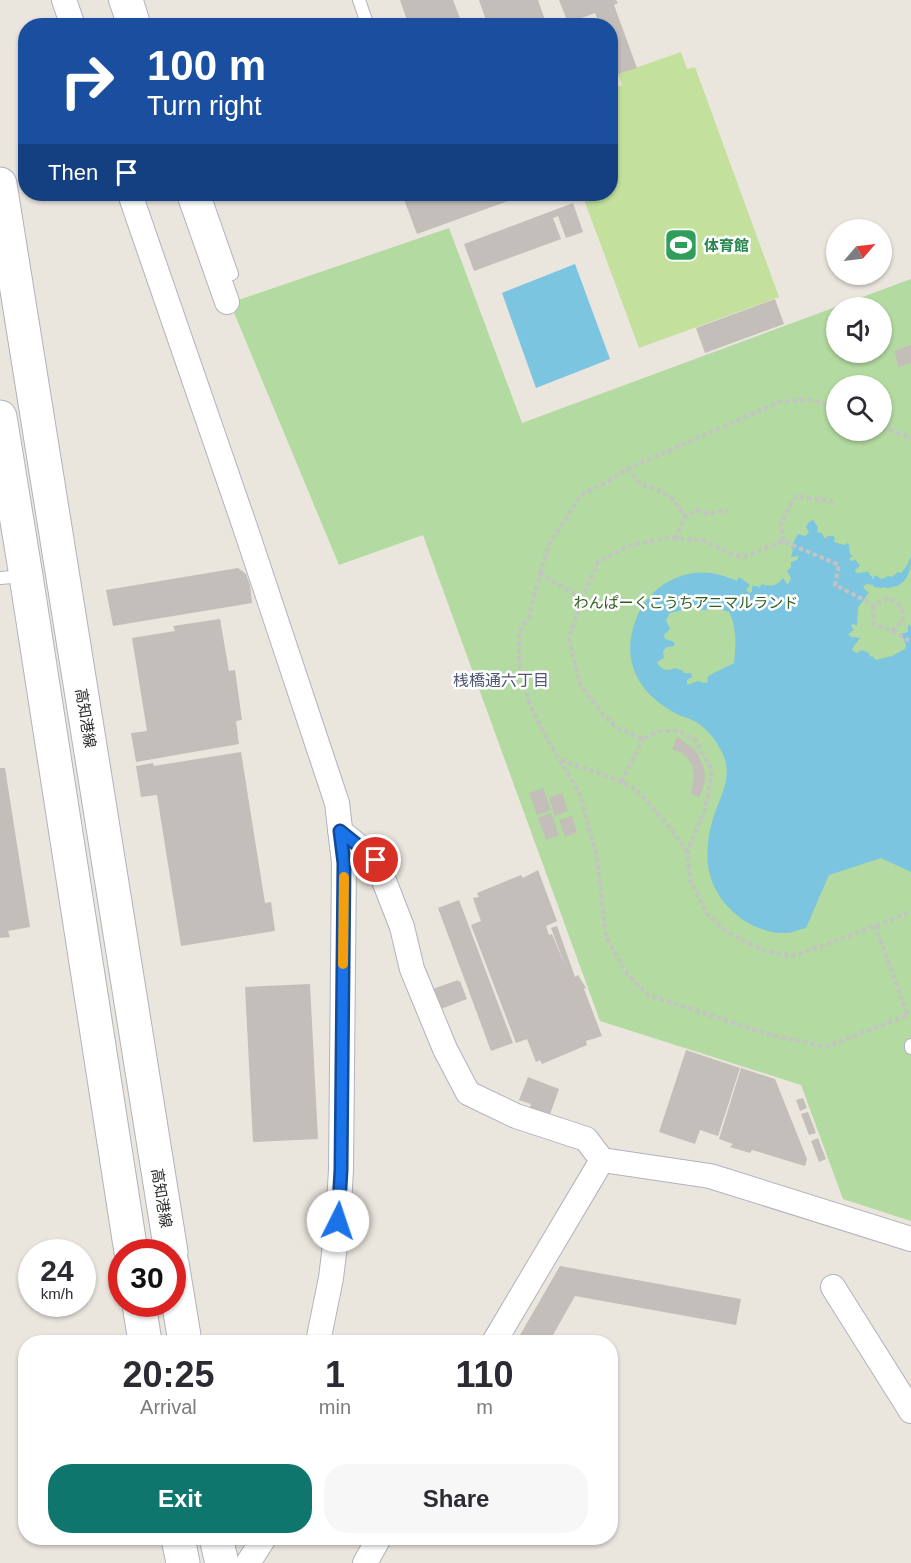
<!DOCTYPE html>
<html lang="en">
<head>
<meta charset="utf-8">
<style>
  :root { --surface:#fff; --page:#f7f7f7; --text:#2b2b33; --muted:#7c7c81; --accent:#0f766e }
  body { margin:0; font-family:Arial,"Noto Sans JP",sans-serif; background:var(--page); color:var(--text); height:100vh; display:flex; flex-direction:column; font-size:22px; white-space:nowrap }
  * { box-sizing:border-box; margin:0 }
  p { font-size:20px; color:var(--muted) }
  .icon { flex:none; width:33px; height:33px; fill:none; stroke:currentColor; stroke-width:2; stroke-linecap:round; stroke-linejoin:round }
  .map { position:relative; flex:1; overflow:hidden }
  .side { position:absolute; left:18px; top:1335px; width:600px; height:210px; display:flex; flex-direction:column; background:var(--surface); border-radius:24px; box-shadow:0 2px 4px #0004 }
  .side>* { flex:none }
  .banner { position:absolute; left:18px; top:18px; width:600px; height:183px; border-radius:24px; box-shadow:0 2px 4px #0004; background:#1a4fa0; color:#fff; overflow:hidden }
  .needle { width:39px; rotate:62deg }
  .fabs { position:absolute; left:826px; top:219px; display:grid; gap:12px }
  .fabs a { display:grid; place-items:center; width:66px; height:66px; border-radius:50%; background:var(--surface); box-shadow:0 2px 4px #0004; font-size:30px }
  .speed { position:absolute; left:18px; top:1239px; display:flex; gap:12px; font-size:30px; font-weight:700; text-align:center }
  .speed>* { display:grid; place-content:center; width:78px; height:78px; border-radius:50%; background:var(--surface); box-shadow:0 2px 4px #0004; line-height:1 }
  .speed small { font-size:15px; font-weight:400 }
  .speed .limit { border:9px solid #d22; background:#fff; color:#111 }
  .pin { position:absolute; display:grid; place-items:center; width:51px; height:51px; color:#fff; margin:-26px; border:3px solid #fff; border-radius:50%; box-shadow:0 2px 6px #0007 }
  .me { position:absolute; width:66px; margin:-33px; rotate:4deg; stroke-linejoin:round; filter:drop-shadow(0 0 4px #0008) }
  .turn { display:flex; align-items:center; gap:21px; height:126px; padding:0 30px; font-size:27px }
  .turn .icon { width:78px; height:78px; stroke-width:2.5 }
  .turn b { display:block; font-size:42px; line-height:51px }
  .then { display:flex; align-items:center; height:57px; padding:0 30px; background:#0003; gap:12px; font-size:22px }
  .eta { display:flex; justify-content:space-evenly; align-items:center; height:102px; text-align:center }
  .eta b { font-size:36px; font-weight:600; line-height:42px }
  .cta { display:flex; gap:12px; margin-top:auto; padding:12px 30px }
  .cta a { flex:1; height:69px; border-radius:24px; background:var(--accent); color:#fff; font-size:24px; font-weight:600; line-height:69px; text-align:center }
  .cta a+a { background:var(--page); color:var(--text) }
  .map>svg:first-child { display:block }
</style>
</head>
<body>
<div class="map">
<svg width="911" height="1563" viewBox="0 0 911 1563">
  <rect width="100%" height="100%" fill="#eae5dd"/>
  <path fill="#b3daa0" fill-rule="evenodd" d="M449,228L522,423L911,279V1221L843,1199L801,1085L600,1021L423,535L339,565L230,303ZM837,308H882V352H837ZM837,386H882V430H837Z"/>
  <path fill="#c3e09d" d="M681,52L687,69L695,67L779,297L639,348L582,194H610L611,90L622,85L618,74Z"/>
  <path fill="#7cc5e0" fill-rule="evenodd" d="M575,264L610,359L536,388L502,293Z
    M813,520L818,527L817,532L822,533L824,538H827V536H833L835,538L834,542L844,545L847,543L849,545L850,554L854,557H850V560L853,561L855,559L860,566L855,570L856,573L868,572L874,580V575L882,579L888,576L892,577L898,572L901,573L906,567L911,557C911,574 906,587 886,588L885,587L881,588L874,587L873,585L867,584L863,586L865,590L869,592L858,608L857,626L854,624L851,625L854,630L848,634L851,637L860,638L852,649L853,651L857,653L862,650L869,653L870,657L872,656L876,660L892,656L905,649L906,646L902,634V633H905L908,632V625L911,626V872L881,858L829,875L806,928C800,929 794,932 788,933C771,934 751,927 738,916C707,890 702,860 712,822C718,800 733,780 724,757C719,744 708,729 696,722C690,718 682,717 675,713C638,693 620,660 636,619C643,601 658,585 676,578C698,569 716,572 737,581L739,577L750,585L746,590L749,593L752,592V586H757L759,588L762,584C771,587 777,586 783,578L787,584L789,583L791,578L787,571L791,567V562L797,560L799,556L791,557L793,549L791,547L798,534L805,536L809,533L806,527L809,522ZM691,608L705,610L717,608L729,612C737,628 736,646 734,663C726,668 712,672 707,678L708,682L704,683L698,681L687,685V680L692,677L691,673H684L683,671L675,668C667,672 661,670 657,662L664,658L663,651L667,647L674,646L675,643L672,641L665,639L664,635L670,629L666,620L670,613Z"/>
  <path fill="#c3beb9" d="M400,0H453L463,26H409Z
    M479,0H538L545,20L531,26H488Z
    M559,0H616L618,3L614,5L637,68L618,74L610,54V26H600L595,13L568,23Z
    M402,194H527L417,234Z
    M573,203L583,232L566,238L558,216L553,218L561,239L474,271L464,244Z
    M775,299L784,324L705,353L696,328Z
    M911,345V363L899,367L894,351Z
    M238,568L246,574L250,585L252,603L113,626L106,590Z
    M220,619L229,671L235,670L242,720L236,721L239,744L136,762L131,733L147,731L132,638L175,631L173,626Z
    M677,737L692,747L697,753L704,767L705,780L702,791L699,798L691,793L694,775L692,764L682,753L672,749Z
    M241,752L265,903L271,902L275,931L181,946L157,795L141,797L136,766L153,763L154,766Z
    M0,768H5L30,927L8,931L10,937L0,938Z
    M543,788L551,810L537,815L529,793Z
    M562,793L568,811L555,816L549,797Z
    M551,813L559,835L546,840L538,818Z
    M572,816L577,832L565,837L559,820Z
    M538,870L557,921L546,926L549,935L552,934L566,968L551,928L557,926L575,977L578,975L586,988L584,989L602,1036L586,1041L587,1045L542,1064L540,1060L536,1062L527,1039L516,1043L471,925L481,921L473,898L479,897L477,893L521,875L523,878Z
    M459,900L513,1043L491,1051L438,908Z
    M458,980L459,982L460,981L467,999L438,1010L430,990Z
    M310,984L318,1139L253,1142L245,987Z
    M686,1050L740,1068L718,1136L700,1130L695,1144L659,1132Z
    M741,1068L775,1079L807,1159L805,1166L752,1150L750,1153L730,1147L733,1144L719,1139Z
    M528,1077L559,1089L549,1117L529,1109L531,1104L519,1100Z
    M803,1098L807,1108L800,1111L796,1100Z
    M808,1112L816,1133L809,1135L801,1114Z
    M818,1138L826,1159L819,1162L811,1141Z
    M560,1266L741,1299L736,1325L575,1296L549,1342H516Z"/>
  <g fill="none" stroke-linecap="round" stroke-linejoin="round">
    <defs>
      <path id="lane" d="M137,0L145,26
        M359,0L368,26
        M204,194L232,274
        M0,578L25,576
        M911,1045V1048"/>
      <path id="street" d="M64,0L73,26
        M121,0L130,26
        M130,194L245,527L337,803L344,863L341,1170L338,1221L331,1278L318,1342
        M189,194L227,302
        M340,831L376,860L402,927L412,969L445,1049L468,1093L516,1116L586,1139L602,1160
        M833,1287L911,1411
        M494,1342L602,1160L710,1176L911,1239
        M248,1563L264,1538
        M365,1563L379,1538"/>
      <path id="secondary" d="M0,184L171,1252
        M0,417L26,576L131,1252
        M172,1263L185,1342
        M139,1304L145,1342
        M178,1538L183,1563
        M216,1538L222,1563"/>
    </defs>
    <use href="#lane" stroke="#b1b3bc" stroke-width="14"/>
    <use href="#street" stroke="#b1b3bc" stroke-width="26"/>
    <use href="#secondary" stroke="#b1b3bc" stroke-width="35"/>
    <path stroke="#c3c3c3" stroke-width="4" stroke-dasharray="4.5 3" stroke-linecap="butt" d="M882,427L911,438
      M627,469L641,484L662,492L673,499L685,517
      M675,539L685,517L697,510L708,514L728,510
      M783,541L781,523L796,496L836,502
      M540,574L548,546L581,495L610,480L627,469L779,402L812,399L837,409
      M582,598L540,574L529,616L519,632V662L529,703L546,737L580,794L597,857L606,937L627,974L648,995L768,1034L826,1047L908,1015L875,926
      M873,606L874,624L892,631L911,642
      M892,631L903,620L901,606L888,598L873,606L868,602L835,585L839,565L783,541L744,557L731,554L703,540L665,538L628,546L598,562L582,598L569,639L580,684L605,717L617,728L643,739L658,731H679L696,741L712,771L705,810L687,852L690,880L708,915L727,932L765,951L792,956L822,946L911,912
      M561,760L612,778L636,789L669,827L687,851
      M621,782L643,739"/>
    <use href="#lane" stroke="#fff" stroke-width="12"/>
    <use href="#street" stroke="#fff" stroke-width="24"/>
    <use href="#secondary" stroke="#fff" stroke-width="33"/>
  </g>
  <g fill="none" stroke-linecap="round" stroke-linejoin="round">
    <defs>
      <path id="route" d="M338,1221L341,1170L344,863L340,831L376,860"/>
    </defs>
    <use href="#route" stroke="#114b97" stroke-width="15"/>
    <use href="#route" stroke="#1a73e8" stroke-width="10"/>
    <path stroke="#f59e0b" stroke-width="10" d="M343,964L344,877"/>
  </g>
  <defs>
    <symbol id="stadium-square" viewBox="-11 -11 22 22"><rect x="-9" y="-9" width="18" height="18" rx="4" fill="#2e9e5b" stroke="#fff"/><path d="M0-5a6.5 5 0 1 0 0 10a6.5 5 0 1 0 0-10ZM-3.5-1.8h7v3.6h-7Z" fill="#fff"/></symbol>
  </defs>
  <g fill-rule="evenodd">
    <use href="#stadium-square" x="662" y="226" width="38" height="38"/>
  </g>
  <g text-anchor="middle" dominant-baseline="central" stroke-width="5" stroke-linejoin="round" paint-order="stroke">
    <g font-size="15" font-weight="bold" fill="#27864d" stroke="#fff" text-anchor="start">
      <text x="704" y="245">体育館</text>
    </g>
    <g font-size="15" fill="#2e5e22" stroke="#fff">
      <text x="686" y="602">わんぱーくこうちアニマルランド</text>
    </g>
    <g font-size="15" fill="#2a2a2a" stroke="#fff">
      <text transform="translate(86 718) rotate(81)">高知港線</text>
      <text transform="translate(162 1198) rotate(81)">高知港線</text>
    </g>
    <g font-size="16" fill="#4f5675" stroke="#fff">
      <text x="501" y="680">桟橋通六丁目</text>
    </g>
  </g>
</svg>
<div class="fabs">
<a><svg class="needle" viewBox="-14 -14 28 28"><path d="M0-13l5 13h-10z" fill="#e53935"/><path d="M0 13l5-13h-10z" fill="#7c7c81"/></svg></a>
<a><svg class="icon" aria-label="sound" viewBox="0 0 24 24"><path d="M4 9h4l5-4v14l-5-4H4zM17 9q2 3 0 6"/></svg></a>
<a><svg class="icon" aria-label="search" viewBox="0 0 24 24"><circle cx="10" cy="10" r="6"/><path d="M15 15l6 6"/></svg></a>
</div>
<div class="speed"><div>24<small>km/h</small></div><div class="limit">30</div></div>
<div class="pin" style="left:376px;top:860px;background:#d93025"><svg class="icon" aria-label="arrive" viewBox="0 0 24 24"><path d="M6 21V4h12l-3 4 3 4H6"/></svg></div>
<svg class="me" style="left:338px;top:1221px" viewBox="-20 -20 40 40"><circle r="19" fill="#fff"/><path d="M0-13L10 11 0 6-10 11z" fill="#1a73e8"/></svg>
<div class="banner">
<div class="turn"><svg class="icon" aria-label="right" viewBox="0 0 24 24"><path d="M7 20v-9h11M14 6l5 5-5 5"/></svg><div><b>100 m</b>Turn right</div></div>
<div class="then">Then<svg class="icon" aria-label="arrive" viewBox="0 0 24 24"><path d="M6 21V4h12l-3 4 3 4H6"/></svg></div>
</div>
<section class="side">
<div class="eta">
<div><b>20:25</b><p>Arrival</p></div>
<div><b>1</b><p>min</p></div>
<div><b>110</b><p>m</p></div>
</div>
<div class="cta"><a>Exit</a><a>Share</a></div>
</section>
</div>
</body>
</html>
